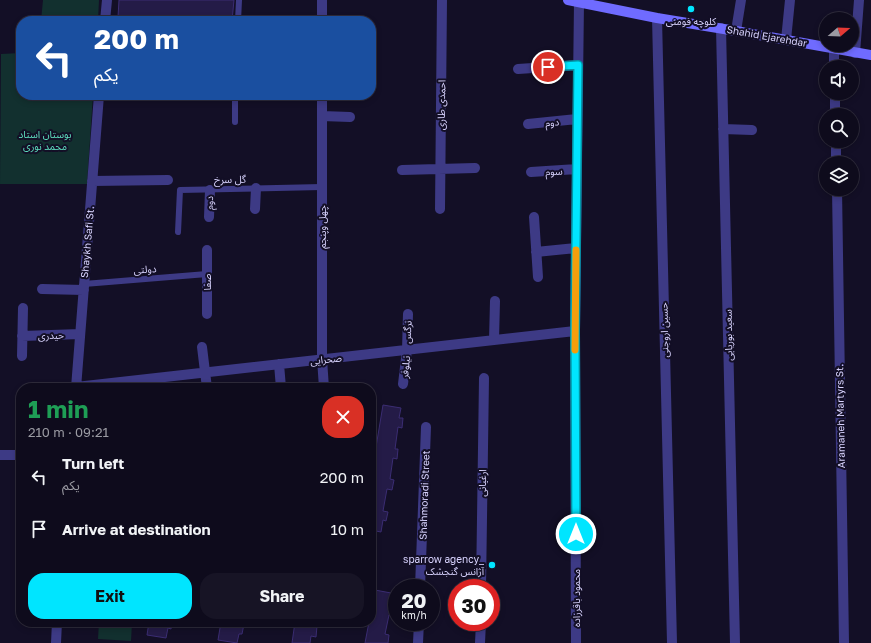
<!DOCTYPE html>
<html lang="en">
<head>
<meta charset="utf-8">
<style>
  :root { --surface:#0e0b1c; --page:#171425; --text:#f1f3f6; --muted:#9b9ba3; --line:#2e2b3b; --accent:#00e5ff }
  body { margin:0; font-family:"Golos Text","Noto Sans Arabic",sans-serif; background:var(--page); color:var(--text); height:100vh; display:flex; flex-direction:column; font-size:15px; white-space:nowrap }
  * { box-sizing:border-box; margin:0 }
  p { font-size:13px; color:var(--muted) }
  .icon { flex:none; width:22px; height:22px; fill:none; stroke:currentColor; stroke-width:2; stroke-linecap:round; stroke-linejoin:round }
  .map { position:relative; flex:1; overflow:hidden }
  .details { position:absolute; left:16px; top:383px; width:360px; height:244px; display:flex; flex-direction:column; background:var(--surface); border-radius:16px; box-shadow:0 2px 6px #0003,0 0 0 1px var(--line) }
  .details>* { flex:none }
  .top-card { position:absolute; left:16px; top:16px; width:360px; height:84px; border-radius:16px; box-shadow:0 2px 6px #0003,0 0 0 1px var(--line); background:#1a4fa0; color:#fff; overflow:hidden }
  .needle { width:26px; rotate:71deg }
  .fabs { position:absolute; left:819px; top:12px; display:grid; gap:8px }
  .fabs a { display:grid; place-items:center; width:40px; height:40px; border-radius:50%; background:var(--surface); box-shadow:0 2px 6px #0003,0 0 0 1px var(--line); font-size:20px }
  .speed { position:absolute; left:388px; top:579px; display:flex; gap:8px; font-size:20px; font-weight:700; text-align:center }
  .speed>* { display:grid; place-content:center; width:52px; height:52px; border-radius:50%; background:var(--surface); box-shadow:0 2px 6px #0003,0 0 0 1px var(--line); line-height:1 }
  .speed small { font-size:10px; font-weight:400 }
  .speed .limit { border:6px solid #d22; background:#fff; color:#111 }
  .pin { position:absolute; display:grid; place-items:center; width:34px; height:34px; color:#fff; margin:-17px; border:2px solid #fff; border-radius:50%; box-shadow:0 1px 4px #0007 }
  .me { position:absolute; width:44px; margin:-22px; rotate:0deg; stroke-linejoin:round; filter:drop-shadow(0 0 3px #0008) }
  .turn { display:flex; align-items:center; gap:14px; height:84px; padding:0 12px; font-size:18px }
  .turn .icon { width:52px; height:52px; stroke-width:2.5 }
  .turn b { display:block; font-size:28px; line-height:34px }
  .round { display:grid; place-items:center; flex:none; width:42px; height:42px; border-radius:16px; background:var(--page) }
  .summary { display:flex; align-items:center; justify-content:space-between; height:68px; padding:0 12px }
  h1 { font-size:24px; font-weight:700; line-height:30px; color:#1e9e55 }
  .button { display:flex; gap:8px; margin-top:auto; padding:8px 12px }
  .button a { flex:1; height:46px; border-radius:16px; background:var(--accent); color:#111; font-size:16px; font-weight:700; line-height:46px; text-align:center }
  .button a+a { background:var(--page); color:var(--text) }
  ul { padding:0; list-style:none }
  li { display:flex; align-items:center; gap:12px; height:52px; padding:0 12px }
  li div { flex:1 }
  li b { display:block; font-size:15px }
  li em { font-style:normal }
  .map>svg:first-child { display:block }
</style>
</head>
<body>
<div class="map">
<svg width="871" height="643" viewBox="0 0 871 643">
  <rect width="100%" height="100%" fill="#130f26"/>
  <path fill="#12302f" d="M43,0H99L98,21H41Z
    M21,53V95H93L87,184H0L1,54Z
    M99,622H132L131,641L98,639Z"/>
  <path fill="#241b47" stroke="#3b2d73" d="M119,0H234L232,21H204L118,17Z
    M383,405L401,408L399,418H403L402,428L398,427L395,449H398L397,459L393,458L390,479L394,480L392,490L387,489L383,511L388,512L386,521L383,520L381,532L371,530V477Z
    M375,590L391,593L390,604H394L392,615H389L385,634L389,635L388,643H365L369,622H371V610Z
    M149,622H172L171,629L168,628L166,638L147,635Z
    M221,622H241L240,623L244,624L242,634H239L237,643L218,640Z
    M295,622H314V625L317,626L316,637L311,636L310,643H292Z"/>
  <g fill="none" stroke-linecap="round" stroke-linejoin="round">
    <path stroke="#3d3a85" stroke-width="6" d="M238,21L239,0
      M235,122V95
      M178,232L180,190L322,187
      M84,284L207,274"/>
    <path stroke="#3d3a85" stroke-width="10" d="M657,18L672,643
      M105,21L107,0
      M322,21V0
      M721,28L735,643
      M736,31L741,0
      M786,40L790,0
      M834,49V67
      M855,53L859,0
      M518,69L578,65
      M835,93V115
      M322,95V359L324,388
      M322,116L350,117
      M528,124L577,119
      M723,129L752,130
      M836,141V163
      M402,170L475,168
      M531,172L577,169
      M92,181L168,180
      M837,189L844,643
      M255,209L256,188
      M440,209L442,0
      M209,217L210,190
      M534,217L538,277
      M207,250V314
      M536,252L576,248
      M42,289L84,290
      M22,336L80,334
      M494,340L495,301
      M202,347L207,388
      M22,356L23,308
      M279,364L281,388
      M403,384L407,350L408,314
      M76,387L575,331
      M76,388L99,95
      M0,455H21
      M420,588L426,427
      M481,588L484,378
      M56,643L57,622
      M418,643L419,622
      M480,643L481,622
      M576,643L575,331L579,2"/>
    <path stroke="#6f6bff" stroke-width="10" d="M568,0L657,18L736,31L871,55"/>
  </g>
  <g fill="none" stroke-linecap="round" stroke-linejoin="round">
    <defs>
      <path id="route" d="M548,67L578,65L575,331L576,534"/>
    </defs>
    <use href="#route" stroke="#0095a6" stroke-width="10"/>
    <use href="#route" stroke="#00e5ff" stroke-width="7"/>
    <path stroke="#f59e0b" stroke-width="7" d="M575,350L576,250"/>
  </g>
  <g fill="#00e5ff" stroke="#130f26" stroke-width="1.5">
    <circle cx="691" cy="9" r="4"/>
    <circle cx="492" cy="565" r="4"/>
  </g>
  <g text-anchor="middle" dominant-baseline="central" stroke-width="4" stroke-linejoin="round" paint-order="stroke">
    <g font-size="10" fill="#d9d4ff" stroke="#130f26">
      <text x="691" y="21">کلوچه فومنی</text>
      <text x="484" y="559" text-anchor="end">sparrow agency_<tspan x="484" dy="12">آژانس گنجشک</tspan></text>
    </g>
    <g font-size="10" fill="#d9d4ff" stroke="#130f26">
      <text transform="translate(767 36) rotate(10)">Shahid Ejarehdar</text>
      <text transform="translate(441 105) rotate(-89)">احمدی طاری</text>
      <text transform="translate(552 122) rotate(-6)">دوم</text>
      <text transform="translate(554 171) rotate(-3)">سوم</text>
      <text transform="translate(230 179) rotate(-1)">گل سرخ</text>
      <text transform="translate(209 203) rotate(-89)">دوم</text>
      <text transform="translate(322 227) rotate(-90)">چهل وپنجم</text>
      <text transform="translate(87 242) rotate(-85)">Shaykh Safi St.</text>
      <text transform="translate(145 269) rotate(-4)">دولتی</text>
      <text transform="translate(207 282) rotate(-90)">صفا</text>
      <text transform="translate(664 330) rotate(-91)">حسین اروجنی</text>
      <text transform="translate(407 332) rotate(-87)">نرگس</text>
      <text transform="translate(51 335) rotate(-2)">حیدری</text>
      <text transform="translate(728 335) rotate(-91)">سعید بوریایی</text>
      <text transform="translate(326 359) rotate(-6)">صحرایی</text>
      <text transform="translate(405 367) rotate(-85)">نیلوفر</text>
      <text transform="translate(840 416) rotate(-91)">Aramaneh Martyrs St.</text>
      <text transform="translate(482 483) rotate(-89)">ارغیانی</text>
      <text transform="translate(424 495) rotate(-88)">Shahmoradi Street</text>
      <text transform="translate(576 598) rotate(-90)">محمود باقرزاده</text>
    </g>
    <g font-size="10" fill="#5fe0c0" stroke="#130f26">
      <text x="45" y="134">بوستان استاد<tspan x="45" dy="12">محمد نوری</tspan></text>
    </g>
  </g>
</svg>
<div class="fabs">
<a><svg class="needle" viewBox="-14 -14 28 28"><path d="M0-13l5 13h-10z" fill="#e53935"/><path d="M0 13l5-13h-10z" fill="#9b9ba3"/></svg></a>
<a><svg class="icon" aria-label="sound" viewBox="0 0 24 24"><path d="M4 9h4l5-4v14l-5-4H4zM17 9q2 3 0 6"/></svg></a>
<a><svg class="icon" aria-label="search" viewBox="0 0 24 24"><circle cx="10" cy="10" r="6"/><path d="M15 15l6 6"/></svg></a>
<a><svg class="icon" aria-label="layers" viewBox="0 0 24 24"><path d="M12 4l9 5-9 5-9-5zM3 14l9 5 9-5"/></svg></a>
</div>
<div class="speed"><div>20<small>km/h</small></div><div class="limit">30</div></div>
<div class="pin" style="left:548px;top:67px;background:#d93025"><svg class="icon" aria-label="arrive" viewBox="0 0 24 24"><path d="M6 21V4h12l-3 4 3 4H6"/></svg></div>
<svg class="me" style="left:576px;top:534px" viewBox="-20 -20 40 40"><circle r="17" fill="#00e5ff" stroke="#fff" stroke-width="3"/><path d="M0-11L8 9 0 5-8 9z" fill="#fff"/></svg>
<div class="top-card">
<div class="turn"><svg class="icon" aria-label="left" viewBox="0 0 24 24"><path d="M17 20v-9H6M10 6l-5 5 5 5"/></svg><div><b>200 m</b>یکم</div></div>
</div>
<section class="details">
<div class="summary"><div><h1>1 min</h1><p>210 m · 09:21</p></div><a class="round" style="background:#d93025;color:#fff"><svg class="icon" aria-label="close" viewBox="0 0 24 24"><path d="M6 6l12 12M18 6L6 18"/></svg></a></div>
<ul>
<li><svg class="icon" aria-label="left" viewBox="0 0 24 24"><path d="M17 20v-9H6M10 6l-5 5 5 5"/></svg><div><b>Turn left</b><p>یکم</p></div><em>200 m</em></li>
<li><svg class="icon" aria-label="arrive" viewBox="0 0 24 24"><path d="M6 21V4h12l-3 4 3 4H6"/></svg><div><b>Arrive at destination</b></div><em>10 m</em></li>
</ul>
<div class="button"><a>Exit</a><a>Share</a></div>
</section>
</div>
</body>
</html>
